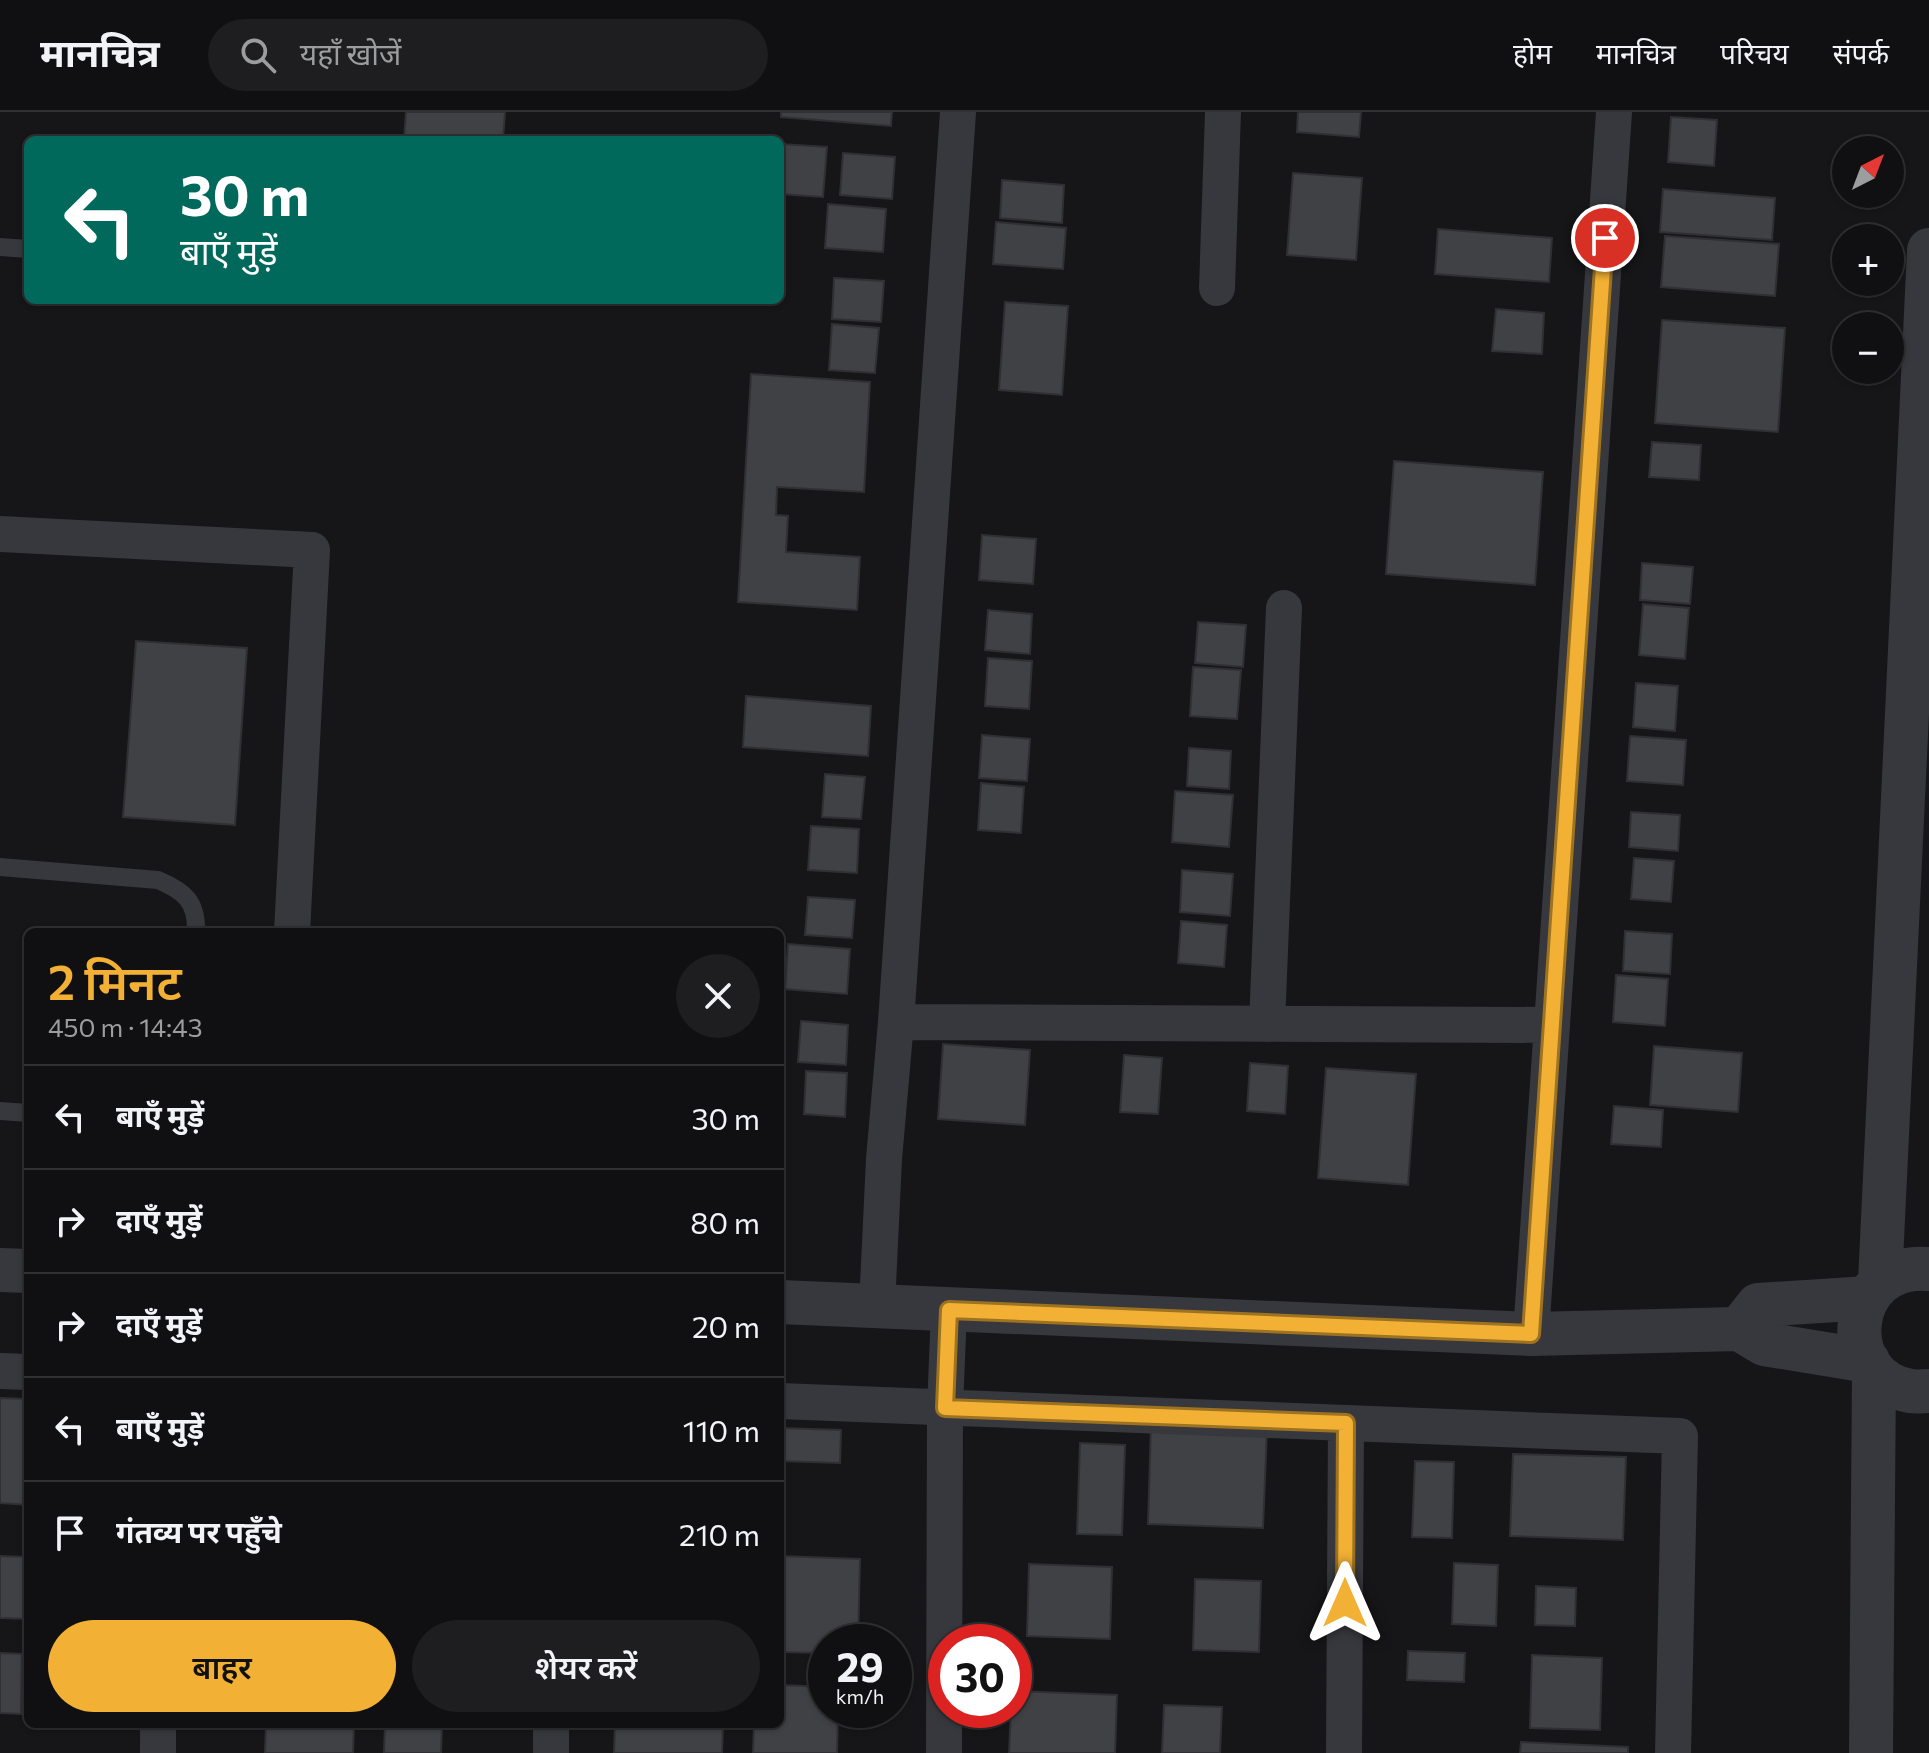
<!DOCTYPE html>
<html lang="hi">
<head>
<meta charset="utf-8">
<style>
  :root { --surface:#101012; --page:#1e1e20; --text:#f1f3f6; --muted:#9c9d9f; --line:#303032; --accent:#f2b134 }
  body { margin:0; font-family:Commissioner,"Noto Sans Devanagari",sans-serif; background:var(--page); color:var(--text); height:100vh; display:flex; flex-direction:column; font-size:30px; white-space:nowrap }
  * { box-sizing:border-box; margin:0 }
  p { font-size:26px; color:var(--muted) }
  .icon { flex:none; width:44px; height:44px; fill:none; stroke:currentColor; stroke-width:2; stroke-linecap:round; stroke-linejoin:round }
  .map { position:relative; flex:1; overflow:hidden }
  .panel { position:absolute; left:24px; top:816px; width:760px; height:800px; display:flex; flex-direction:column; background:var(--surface); border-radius:12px; box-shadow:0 2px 6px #0004,0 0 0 2px var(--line) }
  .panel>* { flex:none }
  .guide { position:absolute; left:24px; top:24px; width:760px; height:168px; border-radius:12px; box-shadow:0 2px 6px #0004,0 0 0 2px var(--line); background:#00695c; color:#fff; overflow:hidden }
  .needle { width:52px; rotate:42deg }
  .buttons { position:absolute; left:1832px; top:24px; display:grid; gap:16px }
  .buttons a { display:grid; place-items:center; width:72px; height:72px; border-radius:50%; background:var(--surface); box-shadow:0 2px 6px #0004,0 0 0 2px var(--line); font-size:40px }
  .speed { position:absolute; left:808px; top:1512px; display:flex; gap:16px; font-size:40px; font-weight:700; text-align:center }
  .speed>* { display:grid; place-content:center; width:104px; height:104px; border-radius:50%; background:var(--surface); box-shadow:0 2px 6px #0004,0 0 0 2px var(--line); line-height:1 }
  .speed small { font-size:20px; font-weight:400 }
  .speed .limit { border:12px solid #d22; background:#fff; color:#111 }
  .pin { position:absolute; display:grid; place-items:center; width:68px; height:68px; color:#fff; margin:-34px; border:4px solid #fff; border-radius:50%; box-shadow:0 2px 8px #0007 }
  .me { position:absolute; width:88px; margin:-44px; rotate:0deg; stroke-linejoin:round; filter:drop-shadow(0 0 6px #0008) }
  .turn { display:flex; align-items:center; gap:28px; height:168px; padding:0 24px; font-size:36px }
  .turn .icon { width:104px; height:104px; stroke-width:2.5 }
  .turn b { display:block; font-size:56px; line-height:68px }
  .round { display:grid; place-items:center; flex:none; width:84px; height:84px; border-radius:42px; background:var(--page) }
  .summary { display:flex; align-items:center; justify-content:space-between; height:136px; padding:0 24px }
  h1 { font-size:48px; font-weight:600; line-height:60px; color:var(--accent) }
  .action { display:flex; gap:16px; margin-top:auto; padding:16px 24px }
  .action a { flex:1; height:92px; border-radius:48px; background:var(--accent); color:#111; font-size:32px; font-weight:600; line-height:92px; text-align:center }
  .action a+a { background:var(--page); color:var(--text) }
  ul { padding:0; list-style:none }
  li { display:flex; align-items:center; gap:24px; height:104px; padding:0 24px; border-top:2px solid var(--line) }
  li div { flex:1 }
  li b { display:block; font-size:30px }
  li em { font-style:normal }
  header { display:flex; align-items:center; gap:48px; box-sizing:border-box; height:112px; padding:0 40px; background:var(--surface); border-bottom:2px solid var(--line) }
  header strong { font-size:38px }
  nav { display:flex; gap:44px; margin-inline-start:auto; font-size:28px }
  .search { width:560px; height:72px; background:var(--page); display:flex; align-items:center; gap:20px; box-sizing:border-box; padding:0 28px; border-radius:44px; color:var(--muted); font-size:30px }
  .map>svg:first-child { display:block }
</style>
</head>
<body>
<header>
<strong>मानचित्र</strong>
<div class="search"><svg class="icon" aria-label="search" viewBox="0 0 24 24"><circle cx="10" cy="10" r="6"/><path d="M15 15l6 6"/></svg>यहाँ खोजें</div>
<nav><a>होम</a><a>मानचित्र</a><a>परिचय</a><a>संपर्क</a></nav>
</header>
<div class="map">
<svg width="1929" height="1641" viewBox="0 0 1929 1641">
  <rect width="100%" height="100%" fill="#161618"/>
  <path fill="#404145" stroke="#303034" stroke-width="2" d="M406,0H505L503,28H404Z
    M781,0H892L891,14L781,5Z
    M1298,0H1361L1359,25L1297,20Z
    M1671,5L1717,8L1714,54L1668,50Z
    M780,32L827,35L823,85L780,82Z
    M843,41L895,45L892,87L840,83Z
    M1293,61L1362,66L1356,148L1287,143Z
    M1002,68L1064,73L1062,111L1000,106Z
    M1663,77L1775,86L1772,128L1660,120Z
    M828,92L886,97L883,140L825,136Z
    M996,110L1066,116L1063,157L993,152Z
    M1438,117L1552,126L1549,170L1435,162Z
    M1665,124L1779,132L1775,184L1661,175Z
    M834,166L884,169L881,210L832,207Z
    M1005,190L1068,194L1062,283L999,278Z
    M1496,197L1544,201L1542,242L1492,239Z
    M1662,208L1785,216L1778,320L1655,311Z
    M832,212L879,216L875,261L829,258Z
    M751,262L870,270L864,380L777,375L776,403L788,404L786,440L860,445L857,498L738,490Z
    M1652,330L1701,333L1699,368L1649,365Z
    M1394,349L1543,360L1535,473L1386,462Z
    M982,423L1036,427L1033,472L979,468Z
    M1642,451L1693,455L1690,492L1640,488Z
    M1643,492L1689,496L1685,547L1639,543Z
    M988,498L1032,502L1030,542L985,538Z
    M1198,510L1246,513L1243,555L1195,551Z
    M136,529L247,536L235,713L123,705Z
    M988,546L1032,549L1029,597L985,594Z
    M1193,555L1241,558L1237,607L1190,604Z
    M1636,571L1678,574L1675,619L1633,615Z
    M746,584L871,594L868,644L743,635Z
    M982,623L1030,627L1027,669L979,666Z
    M1630,624L1686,628L1683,673L1627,669Z
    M1189,636L1231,639L1229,677L1187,674Z
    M825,662L865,665L861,707L822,705Z
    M981,671L1024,675L1021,721L978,718Z
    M1175,679L1233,683L1229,735L1172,730Z
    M1631,700L1680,703L1678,739L1629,735Z
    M811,714L859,717L857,761L808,758Z
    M1634,746L1674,749L1671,790L1631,787Z
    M1182,758L1233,762L1230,804L1180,800Z
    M808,785L855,788L852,826L805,823Z
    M1181,809L1227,813L1224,855L1178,851Z
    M1625,819L1672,822L1670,862L1623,859Z
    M788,832L850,837L847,882L785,877Z
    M1616,863L1668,867L1665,914L1613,910Z
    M801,909L848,913L846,953L798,950Z
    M943,932L1030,938L1025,1013L938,1007Z
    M1654,934L1742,941L1738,1000L1650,993Z
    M1124,943L1162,946L1158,1002L1120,1000Z
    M1250,951L1288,954L1285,1002L1247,999Z
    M1326,956L1416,962L1408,1073L1318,1066Z
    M806,959L847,961L845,1005L804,1002Z
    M1614,994L1663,998L1661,1035L1611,1032Z
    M0,1286L28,1287V1393L0,1391Z
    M1151,1313L1267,1317L1263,1416L1148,1412Z
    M780,1316L841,1318L840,1351L780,1349Z
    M1080,1331L1125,1333L1122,1423L1077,1422Z
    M1513,1342L1626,1345L1623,1428L1510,1424Z
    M1415,1349L1454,1350L1452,1426L1412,1425Z
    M0,1444L28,1445V1507L0,1506Z
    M780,1444L860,1447L858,1530H826V1541L780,1540Z
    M1454,1451L1498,1453L1496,1514L1452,1512Z
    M1029,1452L1112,1455L1110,1527L1027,1524Z
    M1195,1467L1261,1469L1259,1540L1193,1538Z
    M1536,1474L1576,1476L1575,1514L1535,1513Z
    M1408,1539L1465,1541L1464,1570L1407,1568Z
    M0,1541L22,1542L21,1602L0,1601Z
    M1532,1543L1602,1546L1600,1618L1530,1616Z
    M780,1573L826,1575V1598H838L837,1641H753L754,1612H780Z
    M1014,1579L1117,1583L1115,1641H1009L1011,1598H1014Z
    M1164,1593L1222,1595L1220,1641H1162Z
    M266,1612H354L353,1641H265Z
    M385,1612H442L441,1641H384Z
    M615,1612H723L722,1641H614Z
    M1521,1630L1628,1635V1641H1520Z"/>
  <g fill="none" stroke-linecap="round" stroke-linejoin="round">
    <path stroke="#37383d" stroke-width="18" d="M0,135L28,137
      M0,755L158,768C184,779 197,789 196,820
      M0,999L28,1001"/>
    <path stroke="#37383d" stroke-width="36" d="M1217,176L1223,0
      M0,422L312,438L292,820
      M896,910L1552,913
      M1267,912L1284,496
      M877,1194L884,1047L896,910L958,0
      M1531,1222L1614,0
      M0,1259L28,1260
      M780,1289L1680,1324L1673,1641
      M158,1641V1612
      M551,1641V1612
      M944,1641L945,1296L949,1198
      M1344,1641L1346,1311"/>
    <path stroke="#37383d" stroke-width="44" d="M1929,1157C1845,1150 1835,1266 1910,1279C1916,1280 1923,1279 1929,1279
      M0,1158L28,1159
      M1880,1170L1929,138
      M1868,1186L1758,1193L1739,1217L1764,1232L1868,1249
      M780,1190L1531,1222L1739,1217
      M1871,1641L1874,1259"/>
  </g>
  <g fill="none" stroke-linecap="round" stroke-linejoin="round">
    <defs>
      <path id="route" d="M1345,1491L1346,1311L945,1296L949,1198L1531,1222L1605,126"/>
    </defs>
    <use href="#route" stroke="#9d7322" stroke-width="20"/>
    <use href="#route" stroke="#f2b134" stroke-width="14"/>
  </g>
</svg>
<div class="buttons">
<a><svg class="needle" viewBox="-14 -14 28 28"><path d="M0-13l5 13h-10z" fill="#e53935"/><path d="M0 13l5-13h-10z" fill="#9c9d9f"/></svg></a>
<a>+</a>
<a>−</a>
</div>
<div class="speed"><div>29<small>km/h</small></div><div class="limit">30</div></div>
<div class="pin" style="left:1605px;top:126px;background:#d93025"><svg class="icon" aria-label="arrive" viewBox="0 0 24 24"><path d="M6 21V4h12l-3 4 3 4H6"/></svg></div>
<svg class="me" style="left:1345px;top:1491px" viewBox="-20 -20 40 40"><path d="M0-17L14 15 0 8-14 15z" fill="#f2b134" stroke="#fff" stroke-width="4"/></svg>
<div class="guide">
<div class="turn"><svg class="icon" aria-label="left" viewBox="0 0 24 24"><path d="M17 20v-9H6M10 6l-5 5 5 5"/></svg><div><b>30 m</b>बाएँ मुड़ें</div></div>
</div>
<section class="panel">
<div class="summary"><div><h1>2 मिनट</h1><p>450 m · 14:43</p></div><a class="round"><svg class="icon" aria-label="close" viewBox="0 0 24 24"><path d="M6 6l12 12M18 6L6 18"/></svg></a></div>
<ul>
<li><svg class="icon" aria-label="left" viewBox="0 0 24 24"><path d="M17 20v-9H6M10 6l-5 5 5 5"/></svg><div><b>बाएँ मुड़ें</b></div><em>30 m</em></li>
<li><svg class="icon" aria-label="right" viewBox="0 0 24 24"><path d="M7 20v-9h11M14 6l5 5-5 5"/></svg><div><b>दाएँ मुड़ें</b></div><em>80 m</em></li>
<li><svg class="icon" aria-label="right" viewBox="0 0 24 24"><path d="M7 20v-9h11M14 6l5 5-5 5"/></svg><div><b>दाएँ मुड़ें</b></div><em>20 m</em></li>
<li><svg class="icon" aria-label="left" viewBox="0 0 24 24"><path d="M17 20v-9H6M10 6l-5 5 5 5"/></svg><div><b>बाएँ मुड़ें</b></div><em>110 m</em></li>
<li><svg class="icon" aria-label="arrive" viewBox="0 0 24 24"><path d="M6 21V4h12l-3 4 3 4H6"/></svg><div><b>गंतव्य पर पहुँचे</b></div><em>210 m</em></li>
</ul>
<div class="action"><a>बाहर</a><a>शेयर करें</a></div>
</section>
</div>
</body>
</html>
